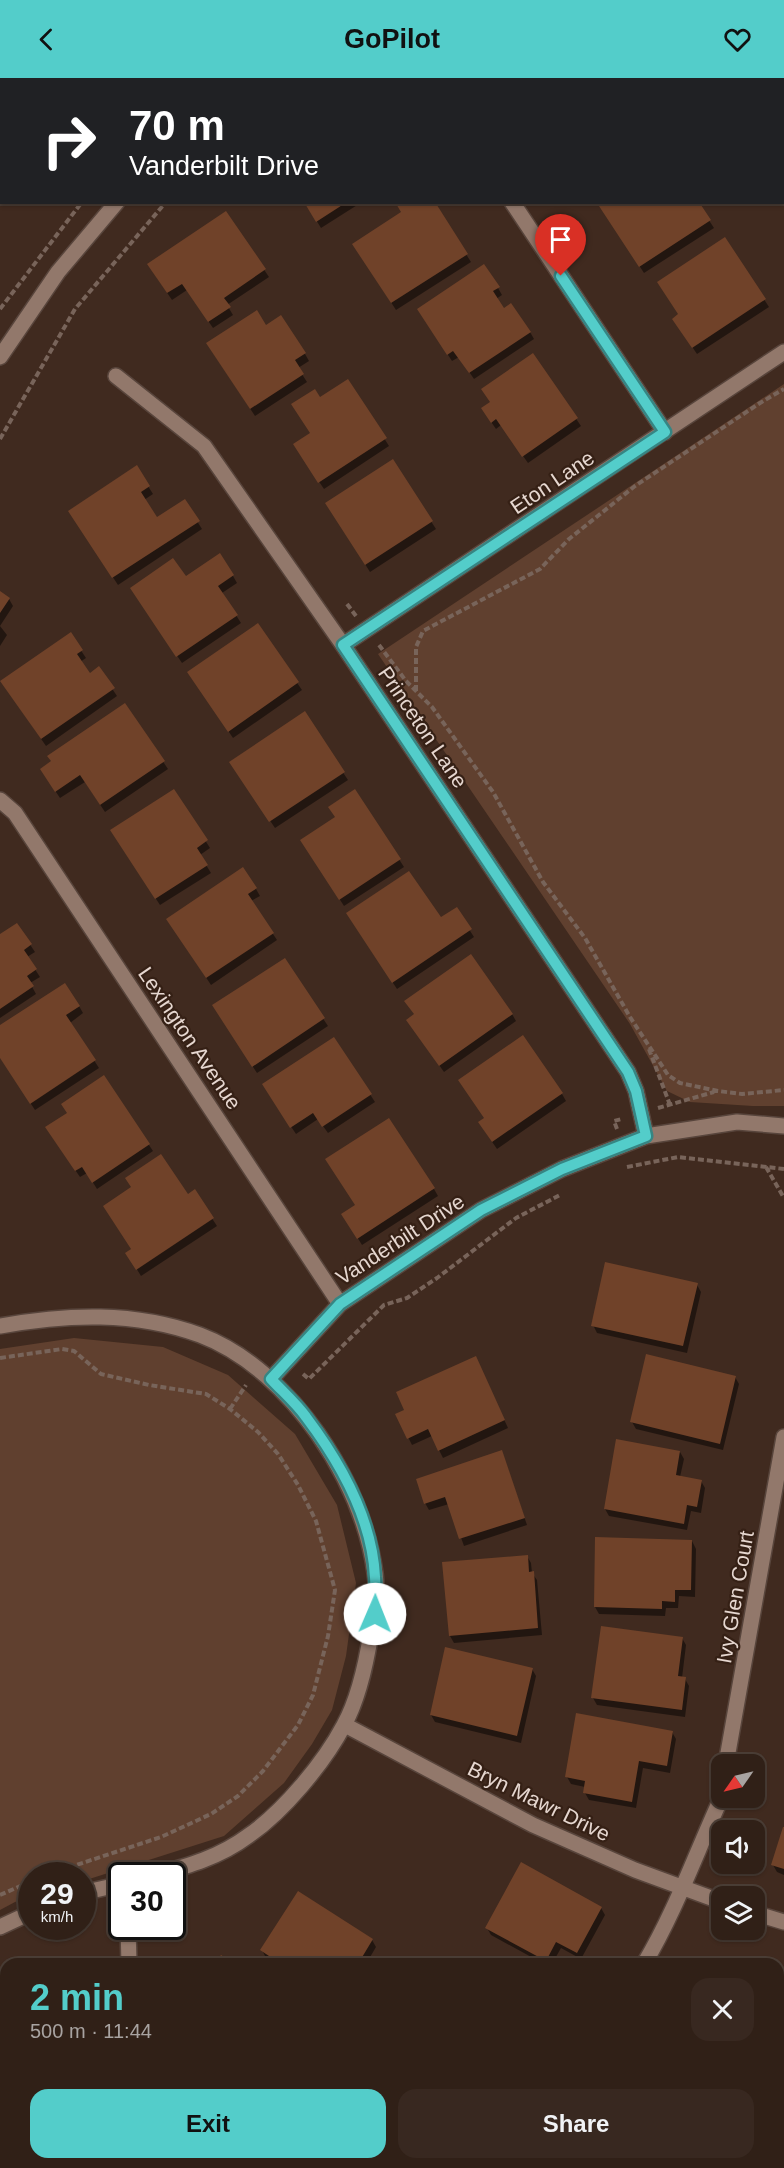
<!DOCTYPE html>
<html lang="en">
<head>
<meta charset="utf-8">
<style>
  :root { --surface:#302017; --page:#382820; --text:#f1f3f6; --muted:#a8a3a1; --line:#4b3e36; --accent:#53cdca }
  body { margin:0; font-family:Arial,sans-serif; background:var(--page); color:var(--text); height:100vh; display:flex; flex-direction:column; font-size:22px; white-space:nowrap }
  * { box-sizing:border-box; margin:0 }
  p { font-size:20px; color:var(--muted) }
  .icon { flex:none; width:33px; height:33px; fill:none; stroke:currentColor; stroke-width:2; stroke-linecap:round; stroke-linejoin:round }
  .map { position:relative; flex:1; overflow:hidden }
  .drawer { position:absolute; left:0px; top:1880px; width:784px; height:212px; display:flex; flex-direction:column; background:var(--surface); border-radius:18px 18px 0 0; box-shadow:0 2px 4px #0004,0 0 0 2px var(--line) }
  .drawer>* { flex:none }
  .top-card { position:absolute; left:0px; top:0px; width:784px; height:126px; box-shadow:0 2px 4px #0004,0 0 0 2px var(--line); background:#202124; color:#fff; overflow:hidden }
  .needle { width:39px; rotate:236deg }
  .fabs { position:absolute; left:711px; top:1676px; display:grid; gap:12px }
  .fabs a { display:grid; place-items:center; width:54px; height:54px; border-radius:12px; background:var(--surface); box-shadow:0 2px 4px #0004,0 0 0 2px var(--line); font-size:30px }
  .speed { position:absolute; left:18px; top:1784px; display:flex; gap:12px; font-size:30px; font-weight:700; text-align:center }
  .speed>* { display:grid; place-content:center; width:78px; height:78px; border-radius:50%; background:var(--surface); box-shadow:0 2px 4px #0004,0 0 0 2px var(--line); line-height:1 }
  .speed small { font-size:15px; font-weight:400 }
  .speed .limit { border:3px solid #111; border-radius:9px; background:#fff; color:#111 }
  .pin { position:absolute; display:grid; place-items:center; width:51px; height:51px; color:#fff; margin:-62px -26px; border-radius:50% 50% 50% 0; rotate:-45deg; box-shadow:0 0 6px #0007 }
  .pin .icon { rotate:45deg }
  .me { position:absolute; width:66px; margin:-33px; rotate:1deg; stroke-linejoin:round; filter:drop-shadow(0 0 4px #0008) }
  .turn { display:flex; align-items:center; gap:21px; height:126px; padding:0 30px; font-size:27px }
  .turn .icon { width:78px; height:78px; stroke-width:2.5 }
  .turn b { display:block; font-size:42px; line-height:51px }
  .round { display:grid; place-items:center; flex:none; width:63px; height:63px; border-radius:18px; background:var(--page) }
  .overview { display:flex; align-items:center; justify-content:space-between; height:102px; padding:0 30px }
  h1 { font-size:36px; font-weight:800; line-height:45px; color:var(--accent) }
  .primary-button { display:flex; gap:12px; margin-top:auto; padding:12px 30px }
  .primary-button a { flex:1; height:69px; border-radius:18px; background:var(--accent); color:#111; font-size:24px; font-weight:800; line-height:69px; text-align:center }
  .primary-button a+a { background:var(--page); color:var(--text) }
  header { display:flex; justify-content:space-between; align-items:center; height:78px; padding:0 30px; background:var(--accent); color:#111; font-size:27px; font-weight:800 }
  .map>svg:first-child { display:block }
</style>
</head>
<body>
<header><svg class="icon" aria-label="back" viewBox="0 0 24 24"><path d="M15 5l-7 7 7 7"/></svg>GoPilot<svg class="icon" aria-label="heart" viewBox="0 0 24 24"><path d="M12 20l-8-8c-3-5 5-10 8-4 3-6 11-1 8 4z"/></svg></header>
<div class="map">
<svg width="784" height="2090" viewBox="0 0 784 2090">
  <rect width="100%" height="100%" fill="#402a1f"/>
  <path fill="#60402f" d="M784,306V1028H753L690,1024L667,1013L630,946L378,576Z
    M74,1260L163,1269L228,1297L295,1356L337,1427L356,1505L346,1578L332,1632L312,1666L284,1705L224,1758L83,1803L82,1797H32L31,1818L15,1824L0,1832V1271Z"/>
  <path fill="#0007" d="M0,0H45L2,2V7Z
    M51,0H73L71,2Z
    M163,0H197L195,2Z
    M523,0H589L586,2Z
    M606,0H619L620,2H603Z
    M711,0H757L755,2Z
    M784,1V47L783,45Z
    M305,124H362L321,150Z
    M433,124L471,184L396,232L358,173Z
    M697,124L714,150L644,195L605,135Z
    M226,135L269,199L227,227L233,237L213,250L187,212L172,222L153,194Z
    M725,161L769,229L697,276L678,248L680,237Z
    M498,210L502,217L496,221L503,232L530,254L534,261L474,301L459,279L452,283L423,239Z
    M266,249L305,276L309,283L298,290L307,304L255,338L212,273Z
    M533,277L581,348L528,385L501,347L496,351L487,338L491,325Z
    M348,303L389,368L324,411L299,374L312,356L320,321Z
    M392,383L436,451L370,494L331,432Z
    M136,389L153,416L144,422L157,441L184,423L202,451L118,507L74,440Z
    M233,498L237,505L222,515L241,545L182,585L136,517L185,500Z
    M0,515L9,521L13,528L0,548Z
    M257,547L302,612L233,660L193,601Z
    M0,548L7,557L0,568Z
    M70,556L86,580L80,584L90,597L99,591L117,618L46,668L6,610Z
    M125,627L168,691L105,734L85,704L60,720L46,699Z
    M304,636L348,702L275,750L235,691Z
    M174,713L210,770L200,777L211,795L160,827L116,760Z
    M355,713L404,789L344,828L306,769L337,740Z
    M256,811L260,818L251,823L277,862L211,907L172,848Z
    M456,831L474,859L397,911L352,843L440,842Z
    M17,847L35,874L27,879L40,899L30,905L36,916L0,940V858Z
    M284,882L328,948L257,995L218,935Z
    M79,928L83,935L70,945L99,990L35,1032L0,979V949Z
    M512,936L516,943L444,994L412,949Z
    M334,961L375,1024L328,1055L318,1041L296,1056L268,1014Z
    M562,1016L566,1023L497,1071L484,1052L486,1041Z
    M68,1035L149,1067L153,1073L97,1111L87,1095L80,1099L51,1057Z
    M434,1111L438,1118L362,1167L343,1136Z
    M194,1113L217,1148L141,1198L127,1175Z
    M697,1207L701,1214L687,1275L597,1255L593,1247Z
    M479,1287L508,1350L443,1380L432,1358L412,1367L397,1337Z
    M735,1299L739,1306L723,1372L636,1351L632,1344Z
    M502,1374L527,1447L464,1468L449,1426L429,1432L425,1425Z
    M680,1374L684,1381L680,1399L701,1403L705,1410L701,1435L691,1433L687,1452L609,1438L605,1431Z
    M692,1463L696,1471L695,1519L679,1518L678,1530H666L665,1538L599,1536L595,1529Z
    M527,1478L531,1485L532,1495L537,1502L542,1557L454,1565L450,1558Z
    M682,1560L686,1567L682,1600L685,1601L689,1608L685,1639L597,1627L593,1620Z
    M532,1591L536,1598L521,1665L435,1644L431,1637Z
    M672,1654L676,1661L670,1695L643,1690L636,1730L589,1722L585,1715V1709L571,1706L567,1699Z
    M784,1753V1797L777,1794L773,1787Z
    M601,1830L605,1837L581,1881L561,1870L552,1886H544L491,1857L487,1850Z
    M372,1862L376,1869L366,1886H276L266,1880L262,1872Z
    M778,1929L784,1933V1971L778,1978Z
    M347,2085H455L457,2089L344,2090Z"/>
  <path fill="#704229" d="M304,124H347L316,144Z
    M395,124H435L468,176L391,225L352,166L401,134Z
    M604,124H699L711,142L639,189L599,128Z
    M226,133L266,191L224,220L231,229L208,244L182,206L167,215L147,186Z
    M725,159L766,221L692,270L672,241L678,236L657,204Z
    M484,186L500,209L493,213L504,230L511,225L531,254L469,295L453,273L447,277L417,231Z
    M257,232L266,247L281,237L306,275L295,282L304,296L250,331L206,265Z
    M533,275L578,340L522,379L496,341L491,345L481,330L490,324L481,311Z
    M348,301L387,360L318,405L293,366L310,355L291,326L315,311L320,319Z
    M393,381L433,443L365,487L325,425Z
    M137,387L150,408L141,414L157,439L185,421L200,443L112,500L68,433Z
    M220,475L234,497L218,508L238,537L176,579L130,510L173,480L186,498Z
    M0,513L10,520L0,535Z
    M258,545L299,604L228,654L187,594Z
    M71,554L83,572L77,576L90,595L99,588L115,610L41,661L0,603Z
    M125,625L165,683L100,727L80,697L55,714L40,691L51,683L47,678Z
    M305,633L345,694L269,744L229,684Z
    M174,711L208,762L197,770L208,787L155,821L110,752Z
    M355,711L401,781L339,822L300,762L335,739L328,729Z
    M243,789L257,810L248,816L274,855L206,900L166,841Z
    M409,793L441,839L457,829L472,851L392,905L346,835Z
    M17,845L32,866L24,872L37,891L27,898L34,908L0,931V856Z
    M471,876L513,936L439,988L406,942L414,936L404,923Z
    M285,880L325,940L252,989L212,927Z
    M65,905L80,928L66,937L96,982L30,1026L0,980V947Z
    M523,957L563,1015L492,1064L478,1044L484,1040L458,1002Z
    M334,959L372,1016L322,1049L313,1035L290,1050L262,1006Z
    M104,997L150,1066L92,1105L82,1089L75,1093L45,1049L67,1035L61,1026Z
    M389,1040L435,1110L357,1161L341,1136L355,1127L325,1081Z
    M161,1076L188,1116L195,1111L214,1140L136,1192L125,1175L131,1171L103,1128L131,1109L125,1100Z
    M605,1184L698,1205L683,1268L591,1248Z
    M646,1276L736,1298L720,1366L630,1344Z
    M476,1278L505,1342L438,1373L428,1351L407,1361L395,1336L404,1332L396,1314Z
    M616,1361L680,1373L676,1397L702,1402L697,1429L687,1427L684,1446L604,1431Z
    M502,1372L525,1440L459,1461L445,1419L424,1426L416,1401Z
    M595,1459L692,1462L691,1512H675V1524L662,1523V1531L594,1529Z
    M528,1477L529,1494L534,1493L538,1550L449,1558L442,1484Z
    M601,1548L683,1559L678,1598L686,1599L682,1632L591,1620Z
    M445,1569L533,1590L517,1658L430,1637Z
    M576,1635L673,1653L667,1688L639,1683L632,1724L583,1715L585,1703L565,1699Z
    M783,1749H784V1791L771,1787Z
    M521,1784L602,1829L577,1875L556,1864L546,1883L485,1850Z
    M298,1813L373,1861L358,1886H281L260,1872Z
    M221,1877L234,1886H215Z
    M778,1927L784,1931V1958L778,1966Z
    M784,2053V2065L778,2061Z
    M345,2085H451L449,2090H342Z
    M585,2085H690L687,2090H582Z"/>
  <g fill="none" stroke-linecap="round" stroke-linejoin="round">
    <defs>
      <path id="minor" d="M0,95H2
        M512,124L665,354
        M116,298L204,368L343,567L628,994L636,1013L646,1058
        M343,567L784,274
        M0,722L15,735L340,1226
        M0,1248C67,1236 134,1233 200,1257C248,1275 289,1315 318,1356C347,1398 368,1445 375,1495C378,1515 374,1536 371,1555C366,1586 359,1620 344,1647C324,1685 283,1734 248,1758C220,1779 188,1788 155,1797
        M271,1301L340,1226L481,1132L562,1091L646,1058L737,1044L784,1048
        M345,1647L533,1747L635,1792L722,1824
        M726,1686L784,1359
        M82,1815L122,1806
        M754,1835L784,1844
        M128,1848L129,1886
        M0,1849L32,1834
        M644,1886C674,1836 695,1778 719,1725L722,1710
        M510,2090L513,2085"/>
      <path id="tertiary" d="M256,2L258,0
        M0,279L58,194L117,124
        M0,2037L6,2044
        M40,2085L44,2090"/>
    </defs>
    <use href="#minor" stroke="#58453c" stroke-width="18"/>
    <use href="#tertiary" stroke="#58453c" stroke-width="18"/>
    <path stroke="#78645a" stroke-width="4" stroke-dasharray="6 3" stroke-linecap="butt" d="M216,2L218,0
      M309,2L311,0
      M0,231L82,124
      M0,361L75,231L166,124
      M347,526L356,538
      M379,567L406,603L432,629L493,714L543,804L585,860L630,939L668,997L680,1005L718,1013L742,1016L784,1012
      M416,613V569L423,553L540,491L569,461L635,408L760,325L784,311
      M649,971L670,1027
      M658,1030L714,1014
      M617,1051L614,1043L622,1041
      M627,1089L678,1079L784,1091
      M766,1089L784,1120
      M0,1280L62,1271L74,1273L101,1296L149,1307L206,1316L230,1331L258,1354L278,1376L298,1407L316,1443L335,1512L328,1558L313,1617L298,1647L263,1693L238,1718L211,1736L161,1759L46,1797
      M303,1296L309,1301L384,1227L407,1220L437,1200L516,1140L560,1117
      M230,1331L246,1307
      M0,1817L32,1803
      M0,1976L6,1989"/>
    <use href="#minor" stroke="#92786b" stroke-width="15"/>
    <use href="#tertiary" stroke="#92786b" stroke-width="15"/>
  </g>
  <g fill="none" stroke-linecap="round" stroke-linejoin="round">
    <defs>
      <path id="route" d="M375,1536C375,1523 376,1511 375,1499C372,1440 340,1384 306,1339C296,1325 282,1313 271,1301L340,1226L481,1132L562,1091L646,1058L636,1013L628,994L343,567L665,354L561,198"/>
    </defs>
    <use href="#route" stroke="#368583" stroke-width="15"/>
    <use href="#route" stroke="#53cdca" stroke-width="10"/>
  </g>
  <g text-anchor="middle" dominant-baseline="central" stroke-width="4.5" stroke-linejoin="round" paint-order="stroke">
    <g font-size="21" fill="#e6d7d0" stroke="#352015">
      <text transform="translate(552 404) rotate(-34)">Eton Lane</text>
      <text transform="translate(423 649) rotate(56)">Princeton Lane</text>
      <text transform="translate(190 960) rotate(56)">Lexington Avenue</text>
      <text transform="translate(400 1161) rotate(-33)">Vanderbilt Drive</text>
      <text transform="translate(735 1519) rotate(-80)">Ivy Glen Court</text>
      <text transform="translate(539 1723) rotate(26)">Bryn Mawr Drive</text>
    </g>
  </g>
</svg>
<div class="fabs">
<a><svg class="needle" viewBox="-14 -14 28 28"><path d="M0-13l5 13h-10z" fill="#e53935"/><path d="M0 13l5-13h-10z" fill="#a8a3a1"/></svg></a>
<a><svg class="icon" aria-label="sound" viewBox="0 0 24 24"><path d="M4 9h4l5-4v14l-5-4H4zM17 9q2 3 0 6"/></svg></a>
<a><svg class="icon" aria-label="layers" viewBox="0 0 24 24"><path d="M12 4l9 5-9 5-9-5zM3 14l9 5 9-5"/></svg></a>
</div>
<div class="speed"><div>29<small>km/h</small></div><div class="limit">30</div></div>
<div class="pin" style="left:561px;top:198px;background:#d93025"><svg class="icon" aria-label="arrive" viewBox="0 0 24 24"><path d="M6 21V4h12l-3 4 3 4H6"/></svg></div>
<svg class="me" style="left:375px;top:1536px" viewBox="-20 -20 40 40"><circle r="19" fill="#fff"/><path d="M0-13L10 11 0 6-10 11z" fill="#53cdca"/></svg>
<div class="top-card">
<div class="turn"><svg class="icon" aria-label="right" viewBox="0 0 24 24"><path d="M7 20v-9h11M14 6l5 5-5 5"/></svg><div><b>70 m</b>Vanderbilt Drive</div></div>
</div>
<section class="drawer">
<div class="overview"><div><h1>2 min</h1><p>500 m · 11:44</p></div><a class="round"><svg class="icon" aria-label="close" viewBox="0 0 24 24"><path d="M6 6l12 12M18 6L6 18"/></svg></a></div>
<div class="primary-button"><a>Exit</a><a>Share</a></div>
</section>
</div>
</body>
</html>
